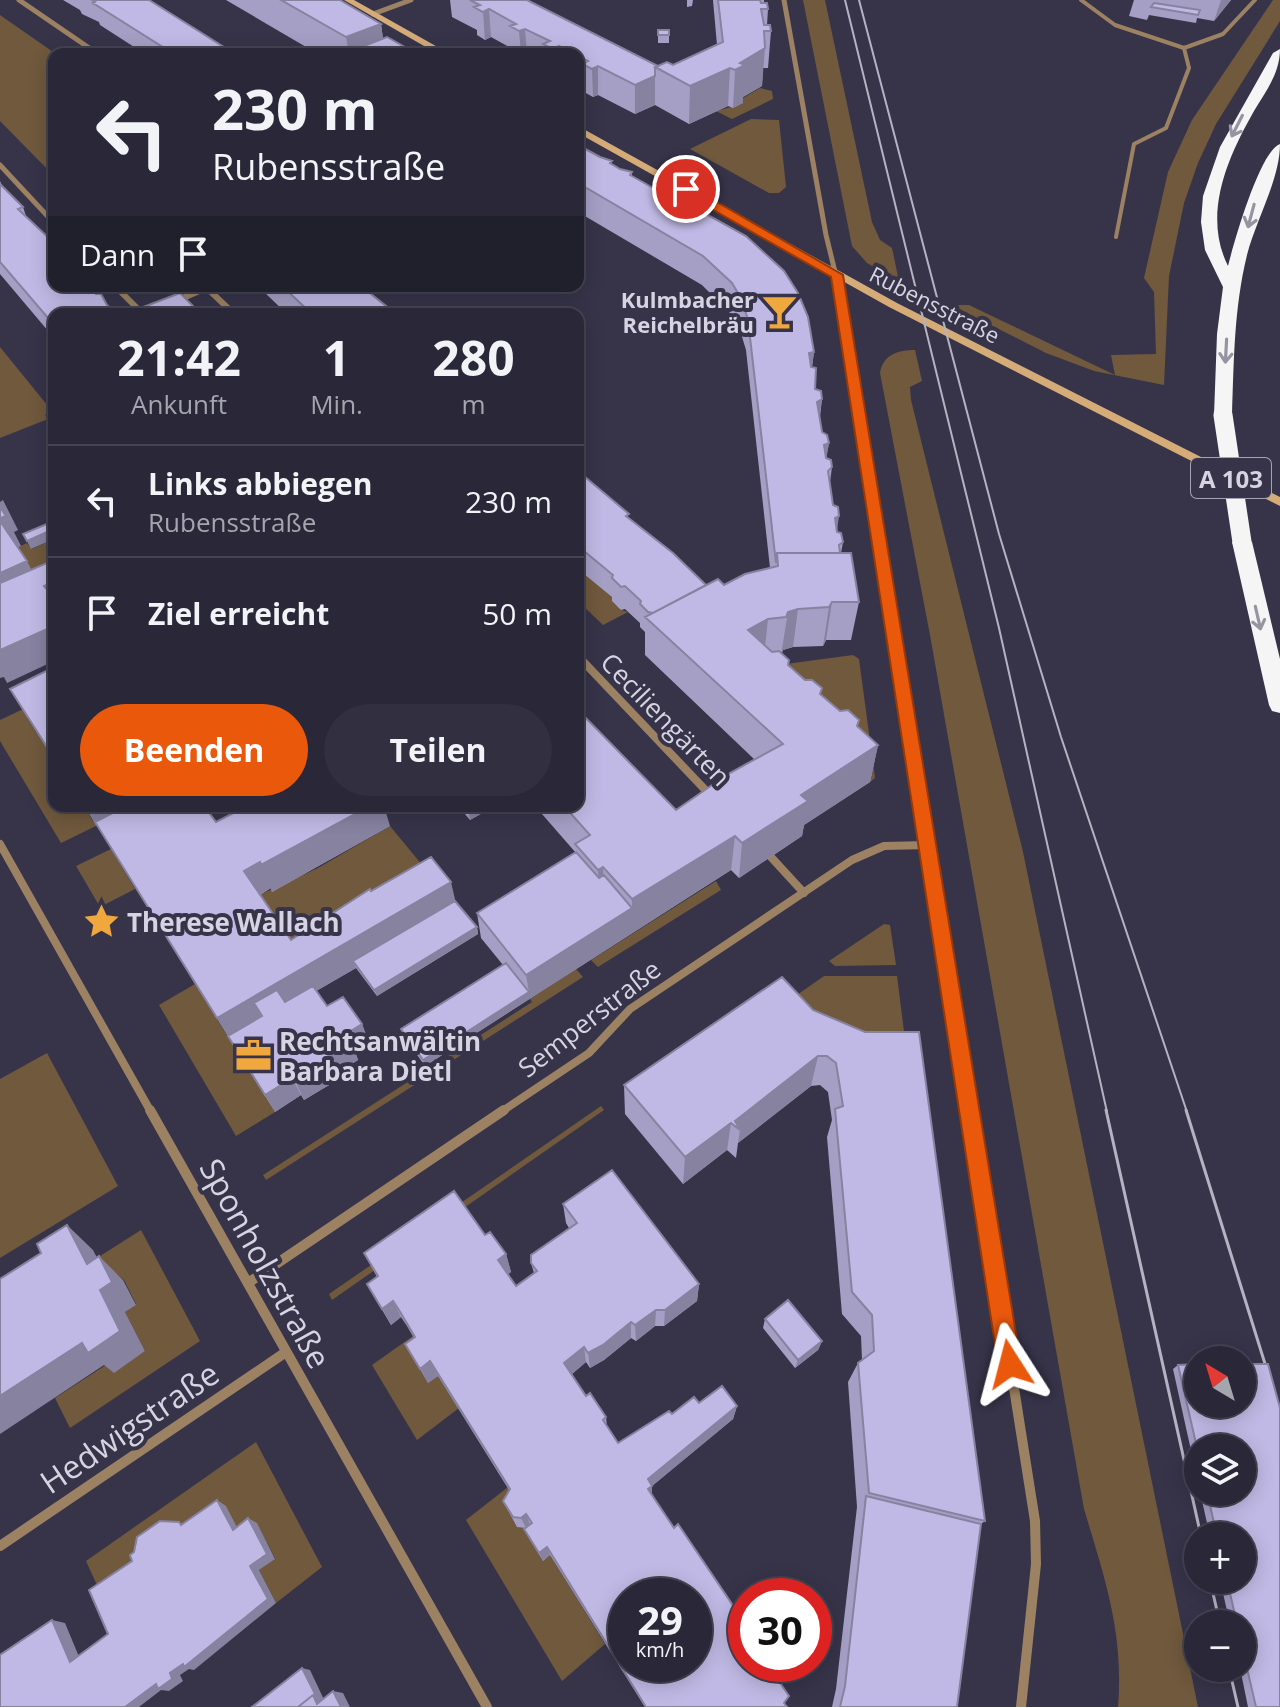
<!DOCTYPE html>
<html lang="de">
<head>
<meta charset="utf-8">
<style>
  :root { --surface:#292738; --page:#312f40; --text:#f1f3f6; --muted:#a5a5ae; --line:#454453; --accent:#ea580c }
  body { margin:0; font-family:"Open Sans",sans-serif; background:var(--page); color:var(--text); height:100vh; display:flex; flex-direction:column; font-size:30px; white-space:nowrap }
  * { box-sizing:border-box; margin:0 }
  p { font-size:26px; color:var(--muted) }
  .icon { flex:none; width:44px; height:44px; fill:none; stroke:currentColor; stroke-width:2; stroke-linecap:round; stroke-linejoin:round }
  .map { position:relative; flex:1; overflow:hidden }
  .drawer { position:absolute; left:48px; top:308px; width:536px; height:504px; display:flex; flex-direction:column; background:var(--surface); border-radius:16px; box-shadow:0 4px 20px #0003,0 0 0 2px var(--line) }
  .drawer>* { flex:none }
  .banner { position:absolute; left:48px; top:48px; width:536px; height:244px; border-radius:16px; box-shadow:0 4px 20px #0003,0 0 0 2px var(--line); background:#292738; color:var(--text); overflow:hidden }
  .needle { width:52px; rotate:322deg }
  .tools { position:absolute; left:1184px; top:1346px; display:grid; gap:16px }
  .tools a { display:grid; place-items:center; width:72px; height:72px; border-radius:50%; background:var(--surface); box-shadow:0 4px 20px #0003,0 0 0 2px var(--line); font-size:40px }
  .speed { position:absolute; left:608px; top:1578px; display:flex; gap:16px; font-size:40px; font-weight:700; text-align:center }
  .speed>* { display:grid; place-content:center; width:104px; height:104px; border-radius:50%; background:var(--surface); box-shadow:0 4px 20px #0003,0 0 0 2px var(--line); line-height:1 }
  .speed small { font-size:20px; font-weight:400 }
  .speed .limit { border:12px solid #d22; background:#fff; color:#111 }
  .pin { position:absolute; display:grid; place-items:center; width:68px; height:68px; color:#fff; margin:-34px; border:4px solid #fff; border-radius:50%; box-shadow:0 2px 8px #0007 }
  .me { position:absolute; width:88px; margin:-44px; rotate:351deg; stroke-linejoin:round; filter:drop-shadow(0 0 6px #0008) }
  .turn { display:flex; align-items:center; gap:28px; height:168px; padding:0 32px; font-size:36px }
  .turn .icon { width:104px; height:104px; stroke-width:2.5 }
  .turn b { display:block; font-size:56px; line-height:68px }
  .then { display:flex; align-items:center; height:76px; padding:0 32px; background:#0003; gap:16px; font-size:30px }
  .eta { display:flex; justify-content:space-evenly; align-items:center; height:136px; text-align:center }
  .eta b { font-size:48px; font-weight:700; line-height:56px }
  .cta { display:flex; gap:16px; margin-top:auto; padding:16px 32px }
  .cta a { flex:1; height:92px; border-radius:48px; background:var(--accent); color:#fff; font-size:32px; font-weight:700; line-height:92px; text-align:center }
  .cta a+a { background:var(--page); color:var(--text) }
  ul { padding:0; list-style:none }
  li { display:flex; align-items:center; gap:24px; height:112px; padding:0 32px; border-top:2px solid var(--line) }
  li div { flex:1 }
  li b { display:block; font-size:30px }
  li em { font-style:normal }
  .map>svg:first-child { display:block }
</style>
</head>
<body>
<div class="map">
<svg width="1280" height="1707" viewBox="0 0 1280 1707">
  <rect width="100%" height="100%" fill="#37344a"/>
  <path fill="#70593d" d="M803,0H825L872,222L880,240L892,248L899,281L867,263L852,246Z
    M1273,0H1280V21L1216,124L1198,163L1184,203L1169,276L1164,385L1094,371L1046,353L951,305H969L1115,375L1111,355L1156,354L1154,292L1144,278L1168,172L1192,120Z
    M0,15L56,54L54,176L0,121Z
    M760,88L772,91L773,99L732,119L716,111L742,104L738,101Z
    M751,119L779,120L786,187L779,193H769L690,149Z
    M0,347L52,411L45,415L48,419L0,438Z
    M915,350L922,381L910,387L911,400L1023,852L1198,1707H1118C1124,1633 1105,1579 1084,1509L930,635L880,373C883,354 899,350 915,350Z
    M54,539V596L14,549L27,543L32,549Z
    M578,569L584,571L614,598L621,610L628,612L603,625L578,601Z
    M853,655L859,659L875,778L870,782L850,763L786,664Z
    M38,702L42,709L27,718L54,758V806H84L96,826L61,843L0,741V720Z
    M390,826L437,883L301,964L255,897L318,868Z
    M111,849L135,889L100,907L76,866Z
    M716,881L721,890L598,967L591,960Z
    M884,924L890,925L896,965L835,966L829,961Z
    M576,969L583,977L266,1180L263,1175L532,1002L530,999Z
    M824,976H897L908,1063L787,1002Z
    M195,984L275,1112L236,1136L159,1005Z
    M47,1053L118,1186L0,1258V1079Z
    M601,1106L604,1110L332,1300L329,1294Z
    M141,1230L200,1341L70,1428L55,1398L109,1363L145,1351L125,1312L136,1304L124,1280L97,1258Z
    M413,1336L423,1352L414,1360L428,1383L438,1376L459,1408L417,1440L372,1365Z
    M256,1442L322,1567L276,1603L259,1570L275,1558L257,1524L145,1557L101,1594L86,1561Z
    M508,1487L536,1533L529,1538L543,1561L550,1555L605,1644L562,1681L466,1520Z"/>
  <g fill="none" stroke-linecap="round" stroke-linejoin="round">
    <path stroke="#9c8262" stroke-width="4" d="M1081,0L1115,25L1184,48
      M1184,48L1223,34L1255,0
      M1116,237L1134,144L1166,128L1189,68L1184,48"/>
    <path stroke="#9c8262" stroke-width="5" d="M19,0L98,54
      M784,0L826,235L838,284
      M373,14L411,0
      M0,165L54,223"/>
    <path stroke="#9c8262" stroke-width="6" d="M838,282L896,647
      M115,286L141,312L147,310
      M207,288L234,314
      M176,301L211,286"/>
    <path stroke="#9c8262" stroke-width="8" d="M896,645L970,1112
      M578,656L712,797
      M0,844L151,1112
      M771,857L804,893
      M501,1112L589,1053L630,1009L852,860L884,846L928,845"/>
    <path stroke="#9c8262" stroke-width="10" d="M150,1110L487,1707
      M970,1110L1035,1521L1036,1564L1021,1707
      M248,1283L504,1110
      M0,1546L286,1352"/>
    <path fill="#d5ab78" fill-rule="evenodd" d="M344,0H354L450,54H438Z
      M578,126L897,303L1280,497V506L889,307L578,133Z"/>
    <path fill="#f5f5f5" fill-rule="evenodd" d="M1280,49C1280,73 1266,91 1254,111C1228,157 1202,214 1228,266C1234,242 1260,151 1280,144C1280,179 1256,220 1247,255C1234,308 1234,360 1232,415L1223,421L1214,415L1217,334L1223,287L1205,250L1201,222L1203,196L1220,147L1273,53Z
      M1242,535L1252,542L1280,659V713L1272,711L1269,705L1232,542Z"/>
    <path stroke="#b5b2c2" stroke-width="2" d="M845,0L999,628L1107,1112
      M859,0L999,534L1061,737L1187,1112"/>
    <path stroke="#b5b2c2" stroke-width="3" d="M1106,1110L1201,1536
      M1186,1110L1280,1412
      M1210,1580L1220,1624
      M1229,1668L1238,1707"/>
    <path stroke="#f5f5f5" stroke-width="19" d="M1223,415L1242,542"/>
  </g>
  <path fill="#a59fc5" d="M63,0H149L235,54H145L100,25L99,22L82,14L80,10Z
    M226,0H340L381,24L383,39L414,52L415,54H318Z
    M450,0H527L658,66L673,65L717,45L713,0H764V3L768,9L767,25L771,31L768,68H763L762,86L743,97V103L733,108L728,106L689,124L655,105L635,114L598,95L593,97L584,92L583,87L578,84V54H512L511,48L491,37L485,40L477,35V30L452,17Z
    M687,0H693L692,6L687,7Z
    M1134,0H1231L1214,21L1197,18L1196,23L1149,15L1147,20L1129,16Z
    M658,30H669V43H658Z
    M578,145L620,169L632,172V176L690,209L814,352L812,367L815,389L822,399L820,417L822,432L829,443L826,458L832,467L830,482L837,532L843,542L841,553L859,602L851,640H826L823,646L793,647L783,650L782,653L788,666L878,745L870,782L804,825L802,836L739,878L731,870L425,1066L403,1035L401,1029L503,965L481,938L477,913L576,853L535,806H578L676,810L755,760L645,655V632L640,627V623L625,609L621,610L612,601V597L578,569V471L629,518L706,585H724L770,568L746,350L740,330L730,313L702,285L578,212Z
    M0,181L3,188L23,207L26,216L51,240L54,247V338L0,274Z
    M261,286H361L391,314H287L263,291Z
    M54,667V760L10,689Z
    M84,806H204L216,822L390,826L272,892L271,888L260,895L291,940L371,891L455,901L477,927L478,934L377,996L356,968L316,991L327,1006L362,1024L369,1043L355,1051L358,1060L331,1077L334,1082L304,1100L301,1095L275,1112L97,825Z
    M458,806H495L470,820Z
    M813,1010L865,1032L985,1521L981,1524L957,1707H832L836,1689L857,1507L848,1382L858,1363L862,1360L861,1336L842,1314L827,1137L832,1120L828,1092L820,1085L811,1086L738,1143L736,1158L727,1150L683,1184L625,1114L624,1085Z
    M563,1204L699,1284L697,1301L664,1326H655L636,1341L631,1338L604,1360L590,1368L586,1362L572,1374L586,1396L606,1417L607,1427L618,1443L672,1414L699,1403L737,1406L733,1419L652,1486V1495L735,1617L787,1707H645L550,1555L543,1561L529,1538L524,1529L526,1528L517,1527L503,1501L509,1490L438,1376L428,1383L405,1344L414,1338L407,1326L401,1317L391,1325L367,1284L377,1277L364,1253L485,1235L506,1254L511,1272L508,1274L516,1286L534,1273L531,1263L569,1228L566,1223Z
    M765,1319L822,1341L818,1350L795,1368L763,1328Z
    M1198,1364V1404H1242V1364H1268L1280,1408V1707H1248L1240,1668H1242V1624H1230L1220,1580H1242V1536H1210L1200,1492H1242V1448H1198V1482L1173,1369L1178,1365Z"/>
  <path fill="#8682a0" d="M1221,0H1231L1214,21Z
    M489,9L491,37L485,40L483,12Z
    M381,24L385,54H349L346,37Z
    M525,29L527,54H521L519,31Z
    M559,46V54H553V49Z
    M765,48L762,86L743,97V103L733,108L735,70L740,63Z
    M598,66V95L593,97L592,69Z
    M730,68L728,106L689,124L690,86Z
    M655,76V105L635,114V85Z
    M814,352L810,382L809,353Z
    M822,399L818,429L817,402Z
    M829,443L824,472V445Z
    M3,500L18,530L14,532L21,546L14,549L0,522V502Z
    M839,516L835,545V518Z
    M54,529V539L31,549L27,541Z
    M27,561L42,590L0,609V573Z
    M54,582V606L44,586Z
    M832,602L826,640L823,646L829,607Z
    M798,609L793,647L783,650L781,655L788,612Z
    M768,619L764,657L748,630Z
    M54,626V661L7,683L4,677L0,678V650Z
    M878,745L870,782L804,825L802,836L739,878L742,843L801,795Z
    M85,806H131L132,808L96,826Z
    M370,806H384L390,826L272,892L261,865Z
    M468,806H495L470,820Z
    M735,836L731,870L425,1066L423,1060L529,992L526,975L632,908V899Z
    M260,862L271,888L255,897L244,871Z
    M603,867L605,901L600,904L598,870Z
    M451,882L457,908L353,961L356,968L265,1021L254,1003L264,1022L231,1041L217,1018Z
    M477,927L478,934L377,996L374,990Z
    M362,1024L369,1043L355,1051L358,1060L331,1077L334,1082L304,1100L296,1083L323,1059L346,1034Z
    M818,1056L811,1086L738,1143L740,1130L735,1121Z
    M292,1078L301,1095L275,1112L265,1095Z
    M731,1123L727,1150L683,1184L685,1157Z
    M67,1225L93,1250L110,1283L99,1256L123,1280L136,1305L125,1312L145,1351L114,1373L104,1365L0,1434V1396L87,1264Z
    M506,1254L511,1272L503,1278L498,1260Z
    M699,1284L697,1301L664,1326L665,1310Z
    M393,1301L401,1317L391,1325L382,1309Z
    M656,1310L655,1326L636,1341L635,1325Z
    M631,1322V1338L604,1360L590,1368L588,1353Z
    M822,1341L818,1350L795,1368L798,1360Z
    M584,1347L586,1362L567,1378L564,1363Z
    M430,1361L438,1376L428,1383L420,1369Z
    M737,1406L733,1419L652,1486V1496L647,1500L648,1479Z
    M217,1500L226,1506L241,1535L233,1530Z
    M526,1514L530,1524L526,1528L521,1518Z
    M248,1518L257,1523L275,1559L259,1570L276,1603L194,1670L189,1669L180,1675L183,1681L169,1691L161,1690L139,1707H125L170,1673L250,1566Z
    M547,1547L550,1555L543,1561L539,1553Z
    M52,1620L65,1623L82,1664L70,1662Z
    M302,1668L310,1670L327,1706L312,1707Z
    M333,1691L343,1693L350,1707H341Z"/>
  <path fill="#c0b9e5" stroke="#8682a0" stroke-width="2" fill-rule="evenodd" d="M92,0H149L235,54H174L93,3L95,2Z
    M281,0H340L381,24L346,37Z
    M470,0H527L658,66L655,67V76L635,85L598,66L592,69L583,64L588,61L578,56V54H574L559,46L553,49L543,44L550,41L525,29L519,31L510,26L516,24L489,9L483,12L474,7L480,5Z
    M718,0H760L761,3H767L768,9H761L764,25H770L771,31H764L765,48L740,63L745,65L735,70L730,68L690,86L655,67L667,62L673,65L723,42Z
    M1154,3L1200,10L1198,15L1151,7Z
    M658,30H669V35H658Z
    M387,37L414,52L411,54H343Z
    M578,145L600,157L612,161L610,163L620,169L632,172L630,175L657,190L662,189L678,202L691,205L689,208L703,216L706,214L746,236L784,271L798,293L808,317L814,352L809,353L811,367L816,368L815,389L821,391L822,399L817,402L822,432L827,435L829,443L824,445L826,458L831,460L832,467L828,471L833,505L838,507L839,516L835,518L837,532L841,533L843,542L839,545L840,553H777L776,563L748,320L742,300L732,283L703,256L578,183Z
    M0,184L23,207L18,209L51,240L50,243L54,247V286H90L96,294H101L107,305L116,312L110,314H54V325L0,262Z
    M282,286H361L386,306L383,307L391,314H312Z
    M180,293L201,314H125Z
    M578,471L629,514L626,516L673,553L706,585L653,613L648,612L640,604L641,601L625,586L621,587L612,578L613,575L578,546Z
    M0,507L6,516L0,518Z
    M0,521L27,561L0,573Z
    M54,521V529L27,541L23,534Z
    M777,553H851L859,602H832L829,607L798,609L788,612L786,617L768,619L748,630L772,652L779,651L789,660L788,665L805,680H812L822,688L820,694L840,711L848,710L859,720L857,726L878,745L801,795L808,801L742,843L735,836L632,899L603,867L598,870L575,844L590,835L564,806H578V710L676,810L728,774L783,744L645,617L718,579L724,585L745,574L778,566Z
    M54,560V582L44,586L54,599V626L0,650V583Z
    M54,667V758L10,689Z
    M126,806H204L216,822L247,806H370L261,865L260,862L244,871L291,940L370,889L371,891L431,857L451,882L217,1018L95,822Z
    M576,852L599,878L604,875L632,908L526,975L477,913Z
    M455,901L477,927L374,990L353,961Z
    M506,963L529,992L423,1060L401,1029Z
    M782,977L813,1010L865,1032H919L985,1521L869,1493L858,1363L874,1351L872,1315L852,1292L835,1109L843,1106L836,1063L827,1056H818L735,1121L740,1130L731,1123L685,1157L624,1085Z
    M313,986L327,1006L343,997L362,1024L346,1034L351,1042L323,1059L326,1064L296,1083L292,1078L265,1095L228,1036L262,1016L254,1003L277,990L285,1002Z
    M612,1170L699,1284L665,1310H656L635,1325L631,1322L603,1345L588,1353L584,1347L564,1363L586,1396L590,1393L606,1417L603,1420L618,1443L669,1411L672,1414L694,1397L699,1403L722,1386L737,1406L648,1479L652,1486L648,1489L674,1528L678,1524L738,1613L735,1616L746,1633V1664H767L789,1696L784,1703L787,1707H646L547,1547L539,1553L524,1529L532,1523L526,1514L521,1518L513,1517L503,1501L510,1489L430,1361L420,1369L405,1344L415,1337L399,1310L393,1301L382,1309L367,1284L378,1276L364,1253L454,1191L485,1235L490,1232L506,1254L498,1260L516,1286L537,1271L531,1263V1255L577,1223L563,1204ZM626,1596H694V1664H626Z
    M67,1225L87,1264L99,1256L112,1282L100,1290L120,1331L88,1353L82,1343L0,1396V1279L41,1253L37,1244Z
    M788,1300L822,1341L798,1360L765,1319Z
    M1198,1364V1404H1242V1364H1268L1280,1408V1707H1256L1242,1647V1624H1237L1227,1580H1242V1536H1217L1207,1492H1242V1448H1198V1452L1178,1365Z
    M866,1496L981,1524L957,1707H840L845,1686Z
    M217,1500L233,1530L248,1518L267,1554L250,1566L268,1599L184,1667L183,1664L170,1673L172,1679L158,1689L156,1684L125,1707H0V1655L52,1620L70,1662L108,1634L89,1590L132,1561L130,1555L134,1552L137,1537L160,1521L179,1522L181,1525Z
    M302,1668L316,1696L313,1695L298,1707H252Z
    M333,1691L341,1707H298L313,1695L317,1704Z"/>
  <defs><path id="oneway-shaft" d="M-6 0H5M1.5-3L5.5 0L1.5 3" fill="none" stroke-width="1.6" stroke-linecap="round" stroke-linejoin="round" transform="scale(2)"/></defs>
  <g stroke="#9694a0">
    <use href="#oneway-shaft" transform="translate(1237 126) rotate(117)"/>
    <use href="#oneway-shaft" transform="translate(1251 216) rotate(105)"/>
    <use href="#oneway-shaft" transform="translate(1226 351) rotate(93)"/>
    <use href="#oneway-shaft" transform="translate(1258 618) rotate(77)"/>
  </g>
  <path fill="#ea580c" stroke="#983908" stroke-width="2" d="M682,187H691L843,275L1021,1364L1018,1372L1010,1375L1002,1372L998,1364L831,277L682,192Z"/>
  <defs>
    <symbol id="bar-bare" viewBox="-9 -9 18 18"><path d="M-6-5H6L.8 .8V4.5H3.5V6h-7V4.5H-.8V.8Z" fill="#efa73e" stroke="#37344a" stroke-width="2.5" paint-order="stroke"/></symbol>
    <symbol id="sight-bare" viewBox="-9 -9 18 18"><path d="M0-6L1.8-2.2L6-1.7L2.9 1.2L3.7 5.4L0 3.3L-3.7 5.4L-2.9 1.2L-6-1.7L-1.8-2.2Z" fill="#efa73e" stroke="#37344a" stroke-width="2.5" paint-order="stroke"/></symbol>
    <symbol id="office-bare" viewBox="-9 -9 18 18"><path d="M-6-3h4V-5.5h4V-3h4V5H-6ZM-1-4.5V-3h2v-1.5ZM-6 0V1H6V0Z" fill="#efa73e" stroke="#37344a" stroke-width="2.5" paint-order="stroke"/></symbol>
  </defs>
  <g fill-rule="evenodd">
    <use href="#bar-bare" x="754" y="286" width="51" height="51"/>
    <use href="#sight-bare" x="76" y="896" width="51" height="51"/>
    <use href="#office-bare" x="228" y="1030" width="51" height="51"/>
  </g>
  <g text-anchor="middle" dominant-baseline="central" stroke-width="8" stroke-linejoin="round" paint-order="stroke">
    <g font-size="22" font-weight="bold" fill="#d6d4e2" stroke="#37344a" text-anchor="end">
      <text x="754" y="299">Kulmbacher<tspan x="754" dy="25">Reichelbräu</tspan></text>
    </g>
    <g font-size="22" fill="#d6d4e2" stroke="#37344a">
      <text transform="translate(935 304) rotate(27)">Rubensstraße</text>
    </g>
    <rect fill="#37344a" stroke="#a6a4b4" stroke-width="2" x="1191" y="458" width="80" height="40" rx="6"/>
    <g font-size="24" font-weight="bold" fill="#d6d4e2">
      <text x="1231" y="478">A 103</text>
    </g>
    <g font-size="26" fill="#d6d4e2" stroke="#37344a">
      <text transform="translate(666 719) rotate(46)">Ceciliengärten</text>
      <text transform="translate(589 1018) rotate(-38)">Semperstraße</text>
    </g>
    <g font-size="26" font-weight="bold" fill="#d6d4e2" stroke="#37344a" text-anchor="start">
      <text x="127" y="922">Therese Wallach</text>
      <text x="279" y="1041">Rechtsanwältin<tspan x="279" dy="30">Barbara Dietl</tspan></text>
    </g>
    <g font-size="32" fill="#d6d4e2" stroke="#37344a">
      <text transform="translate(266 1263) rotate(61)">Sponholzstraße</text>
      <text transform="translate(129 1427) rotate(-34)">Hedwigstraße</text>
    </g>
  </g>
</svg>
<div class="tools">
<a><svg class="needle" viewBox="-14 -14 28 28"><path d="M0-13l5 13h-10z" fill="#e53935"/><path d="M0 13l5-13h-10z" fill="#a5a5ae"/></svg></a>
<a><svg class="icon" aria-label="layers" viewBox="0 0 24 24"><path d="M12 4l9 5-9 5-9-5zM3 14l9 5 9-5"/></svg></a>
<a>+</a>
<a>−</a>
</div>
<div class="speed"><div>29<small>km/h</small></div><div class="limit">30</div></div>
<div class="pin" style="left:686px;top:189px;background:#d93025"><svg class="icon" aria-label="arrive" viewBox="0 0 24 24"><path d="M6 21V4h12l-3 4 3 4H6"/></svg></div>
<svg class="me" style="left:1010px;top:1364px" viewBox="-20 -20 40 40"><path d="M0-17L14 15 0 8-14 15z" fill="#ea580c" stroke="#fff" stroke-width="4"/></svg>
<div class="banner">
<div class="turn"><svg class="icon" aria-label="left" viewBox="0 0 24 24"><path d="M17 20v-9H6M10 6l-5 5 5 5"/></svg><div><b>230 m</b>Rubensstraße</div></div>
<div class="then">Dann<svg class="icon" aria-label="arrive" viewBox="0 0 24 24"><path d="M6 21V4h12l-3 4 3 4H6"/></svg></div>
</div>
<section class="drawer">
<div class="eta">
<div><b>21:42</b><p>Ankunft</p></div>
<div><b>1</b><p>Min.</p></div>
<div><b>280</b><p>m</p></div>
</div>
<ul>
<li><svg class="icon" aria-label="left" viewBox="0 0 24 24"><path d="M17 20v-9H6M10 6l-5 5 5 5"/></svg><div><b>Links abbiegen</b><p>Rubensstraße</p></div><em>230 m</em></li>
<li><svg class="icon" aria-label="arrive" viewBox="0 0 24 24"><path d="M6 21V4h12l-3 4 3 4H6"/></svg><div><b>Ziel erreicht</b></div><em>50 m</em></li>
</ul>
<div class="cta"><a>Beenden</a><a>Teilen</a></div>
</section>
</div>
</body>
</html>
